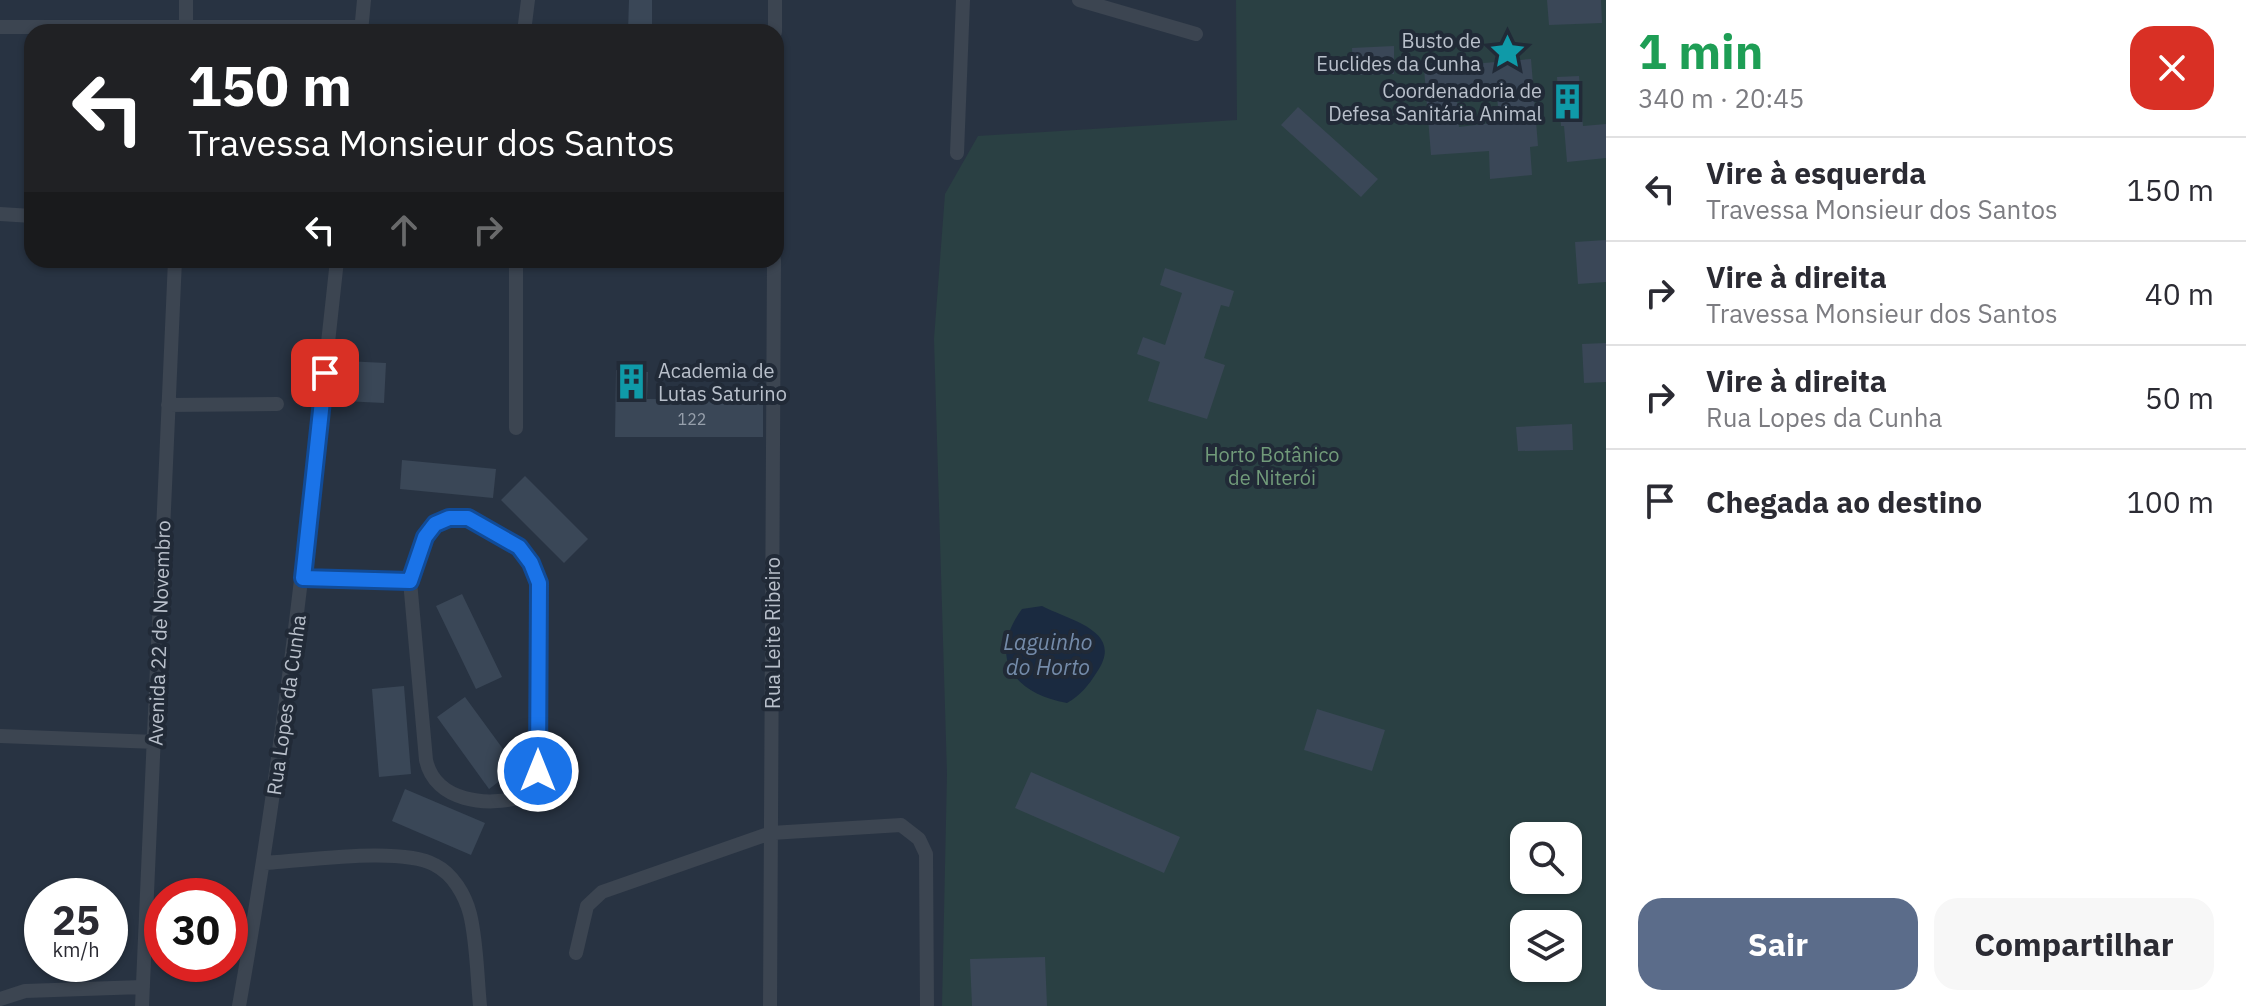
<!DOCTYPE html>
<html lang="pt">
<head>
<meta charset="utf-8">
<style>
  :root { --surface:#fff; --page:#f7f7f7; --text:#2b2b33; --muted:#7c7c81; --line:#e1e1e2; --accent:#5b6c8a }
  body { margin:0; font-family:"IBM Plex Sans",sans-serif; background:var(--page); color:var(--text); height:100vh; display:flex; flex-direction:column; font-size:30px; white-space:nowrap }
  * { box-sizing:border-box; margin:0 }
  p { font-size:26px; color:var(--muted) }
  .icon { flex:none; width:44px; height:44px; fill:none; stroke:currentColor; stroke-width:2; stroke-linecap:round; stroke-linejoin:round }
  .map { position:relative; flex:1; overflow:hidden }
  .side { display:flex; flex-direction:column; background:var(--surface); width:640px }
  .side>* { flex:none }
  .banner { position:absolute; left:24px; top:24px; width:760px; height:244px; border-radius:24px; box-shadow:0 2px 6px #0004; background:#202124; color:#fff; overflow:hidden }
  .fabs { position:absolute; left:1510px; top:822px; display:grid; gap:16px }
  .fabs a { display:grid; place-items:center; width:72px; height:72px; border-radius:16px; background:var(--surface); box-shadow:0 2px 6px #0004; font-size:40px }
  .speed { position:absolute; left:24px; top:878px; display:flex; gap:16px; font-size:40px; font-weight:700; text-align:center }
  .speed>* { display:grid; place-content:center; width:104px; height:104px; border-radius:50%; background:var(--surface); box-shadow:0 2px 6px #0004; line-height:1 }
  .speed small { font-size:20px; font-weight:400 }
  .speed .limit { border:12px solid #d22; background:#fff; color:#111 }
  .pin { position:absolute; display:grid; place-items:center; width:68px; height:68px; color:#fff; margin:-34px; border-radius:16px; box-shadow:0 4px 12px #0006 }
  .me { position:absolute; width:88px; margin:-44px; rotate:0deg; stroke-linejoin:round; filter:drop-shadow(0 0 6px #0008) }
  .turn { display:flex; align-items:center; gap:28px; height:168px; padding:0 32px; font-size:36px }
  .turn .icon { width:104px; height:104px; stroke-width:2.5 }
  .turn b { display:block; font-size:56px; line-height:68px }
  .lanes { display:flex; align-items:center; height:76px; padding:0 32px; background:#0003; justify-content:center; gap:40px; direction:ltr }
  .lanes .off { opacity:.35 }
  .round { display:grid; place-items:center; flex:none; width:84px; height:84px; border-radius:24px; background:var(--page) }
  .head { display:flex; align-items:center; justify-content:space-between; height:136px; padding:0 32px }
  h1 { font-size:48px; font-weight:700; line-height:60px; color:#1e9e55 }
  .primary-button { display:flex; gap:16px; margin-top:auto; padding:16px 32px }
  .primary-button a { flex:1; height:92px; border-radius:24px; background:var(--accent); color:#fff; font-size:32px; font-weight:700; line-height:92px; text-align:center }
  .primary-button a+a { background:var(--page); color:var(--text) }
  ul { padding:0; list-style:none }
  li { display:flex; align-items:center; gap:24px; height:104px; padding:0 32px; border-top:2px solid var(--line) }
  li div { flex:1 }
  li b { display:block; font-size:30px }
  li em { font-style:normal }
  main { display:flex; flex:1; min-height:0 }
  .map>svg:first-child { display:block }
</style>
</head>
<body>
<main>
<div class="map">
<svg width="1606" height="1006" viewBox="0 0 1606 1006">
  <rect width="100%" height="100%" fill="#283342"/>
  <path fill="#2a4043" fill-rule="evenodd" d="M1236,0H1606V1006H942L947,774L934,339L945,194L978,136L1237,120ZM1524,836H1568V880H1524ZM1524,924H1568V968H1524Z"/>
  <path fill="#1a2a40" d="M1042,606C1071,621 1125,631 1097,672C1088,686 1081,695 1067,703C1013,693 987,657 1022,609Z"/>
  <path fill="#3a4757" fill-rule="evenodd" d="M629,0H652V32H628Z
    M1547,0H1601L1602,23L1549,25Z
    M1394,46V74L1353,75L1352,48Z
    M1531,59L1538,146L1530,147L1532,175L1490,179L1489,151L1431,155L1424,68ZM1497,94L1499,122L1459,127L1457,98Z
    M1579,76L1583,126L1606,124V158L1567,162L1564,126H1561L1560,112L1555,109V93L1558,92L1557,77Z
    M1298,107L1378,179L1361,197L1281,125Z
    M1606,240V282L1578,284L1575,242Z
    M1165,268L1234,291L1229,307L1221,305L1204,358L1225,365L1207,419L1148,401L1160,362L1137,354L1143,337L1165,345L1182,293L1160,285Z
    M1606,343V382L1584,383L1582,344Z
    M345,361L386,363L384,403L343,401Z
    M616,370L648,372L647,399L763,400V437H615Z
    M1572,424L1573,450L1518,451L1516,427Z
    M402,460L496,469L493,498L400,489Z
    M525,476L588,539L564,563L501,500Z
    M462,594L502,677L476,689L436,606Z
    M404,686L411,774L379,777L372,689Z
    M465,697L517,768L489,789L437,717Z
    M1317,709L1385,730L1372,771L1304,750Z
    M1031,772L1180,837L1164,873L1015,808Z
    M405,789L485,823L471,855L392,821Z
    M1045,957L1047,1006H972L970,959Z"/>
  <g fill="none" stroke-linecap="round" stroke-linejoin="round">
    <path stroke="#3c4551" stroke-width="14" d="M1079,0L1196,34
      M0,27H362
      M186,32V0
      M361,32L364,0
      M524,32L528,0
      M775,32V0
      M957,153L963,0
      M0,214L32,216
      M516,260V428
      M168,405L277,404
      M449,518H468L519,547L539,583L538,771L521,797C488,807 435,802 426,760L410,581L425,537L435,524Z
      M303,578L410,581
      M0,736L156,742
      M264,863C305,861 401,846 435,865C453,874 465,895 470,914C477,943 477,976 480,1006
      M576,953L587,906L602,892L771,833L901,825L919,839L926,854L927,1006
      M0,999L25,991L143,987
      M142,1006L175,260
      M239,1006C283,759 310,510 337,260
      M770,1006L774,260"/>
  </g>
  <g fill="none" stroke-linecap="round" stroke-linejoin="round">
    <defs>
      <path id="route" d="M325,373L303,578L410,581L425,537L435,524L449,518H468L519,547L531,563L539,583L538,771"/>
    </defs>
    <use href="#route" stroke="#114b97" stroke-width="20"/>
    <use href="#route" stroke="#1a73e8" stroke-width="14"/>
  </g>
  <defs>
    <symbol id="sight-bare" viewBox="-9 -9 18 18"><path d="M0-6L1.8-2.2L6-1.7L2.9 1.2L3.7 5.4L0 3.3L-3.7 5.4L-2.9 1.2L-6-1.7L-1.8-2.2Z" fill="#0f9aa8" stroke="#212a37" stroke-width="2.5" paint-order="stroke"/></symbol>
    <symbol id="building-bare" viewBox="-9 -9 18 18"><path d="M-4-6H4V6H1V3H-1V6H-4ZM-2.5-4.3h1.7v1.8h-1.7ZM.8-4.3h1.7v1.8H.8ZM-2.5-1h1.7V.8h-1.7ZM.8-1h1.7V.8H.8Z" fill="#0f9aa8" stroke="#212a37" stroke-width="2.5" paint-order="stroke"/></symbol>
  </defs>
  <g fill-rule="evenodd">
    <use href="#sight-bare" x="1482" y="26" width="51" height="51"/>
    <use href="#building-bare" x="1542" y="76" width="51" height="51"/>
    <use href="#building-bare" x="606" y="356" width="51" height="51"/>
  </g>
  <g text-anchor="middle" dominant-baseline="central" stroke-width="8" stroke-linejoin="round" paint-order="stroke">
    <g font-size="16" fill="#97a0ac">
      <text x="692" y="419">122</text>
    </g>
    <g font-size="20" fill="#b9c0cb" stroke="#212a37" text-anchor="end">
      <text x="1481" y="40">Busto de<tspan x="1481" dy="23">Euclides da Cunha</tspan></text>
      <text x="1542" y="90">Coordenadoria de<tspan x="1542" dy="23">Defesa Sanitária Animal</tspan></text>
      <text x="658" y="370" text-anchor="start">Academia de<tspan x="658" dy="23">Lutas Saturino</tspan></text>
    </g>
    <g font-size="20" fill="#719b7a" stroke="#212a37">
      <text x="1272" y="454">Horto Botânico<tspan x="1272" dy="23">de Niterói</tspan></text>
    </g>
    <g font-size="20" fill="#b9c0cb" stroke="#212a37">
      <text transform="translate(159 633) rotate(-88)">Avenida 22 de Novembro</text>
      <text transform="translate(772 633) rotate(-90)">Rua Leite Ribeiro</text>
      <text transform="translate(286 705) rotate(-82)">Rua Lopes da Cunha</text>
    </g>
    <g font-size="22" font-style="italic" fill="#748ba9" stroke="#212a37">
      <text x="1048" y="641">Laguinho<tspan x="1048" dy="25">do Horto</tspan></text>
    </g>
  </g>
</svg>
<div class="fabs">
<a><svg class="icon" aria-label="search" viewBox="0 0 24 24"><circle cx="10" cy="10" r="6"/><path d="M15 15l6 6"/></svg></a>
<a><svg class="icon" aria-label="layers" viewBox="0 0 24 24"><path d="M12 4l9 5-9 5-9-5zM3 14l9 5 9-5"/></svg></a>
</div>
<div class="speed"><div>25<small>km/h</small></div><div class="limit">30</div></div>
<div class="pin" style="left:325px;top:373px;background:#d93025"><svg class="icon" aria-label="arrive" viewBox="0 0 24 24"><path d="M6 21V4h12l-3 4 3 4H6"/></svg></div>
<svg class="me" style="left:538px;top:771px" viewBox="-20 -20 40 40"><circle r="17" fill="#1a73e8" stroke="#fff" stroke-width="3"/><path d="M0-11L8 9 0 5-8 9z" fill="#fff"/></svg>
<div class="banner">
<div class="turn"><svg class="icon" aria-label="left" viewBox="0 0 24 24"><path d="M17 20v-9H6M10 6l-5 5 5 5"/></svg><div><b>150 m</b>Travessa Monsieur dos Santos</div></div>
<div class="lanes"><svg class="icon" aria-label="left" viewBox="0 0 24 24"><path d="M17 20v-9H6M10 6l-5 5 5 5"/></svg><svg class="icon off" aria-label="ahead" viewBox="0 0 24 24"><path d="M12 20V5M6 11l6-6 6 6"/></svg><svg class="icon off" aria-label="right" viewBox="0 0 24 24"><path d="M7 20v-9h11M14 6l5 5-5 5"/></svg></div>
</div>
</div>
<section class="side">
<div class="head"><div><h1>1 min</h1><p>340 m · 20:45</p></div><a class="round" style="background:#d93025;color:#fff"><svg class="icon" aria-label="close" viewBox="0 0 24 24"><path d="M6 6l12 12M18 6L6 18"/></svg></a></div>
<ul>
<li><svg class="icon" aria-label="left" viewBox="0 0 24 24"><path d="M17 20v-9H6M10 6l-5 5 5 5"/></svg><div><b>Vire à esquerda</b><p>Travessa Monsieur dos Santos</p></div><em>150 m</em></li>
<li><svg class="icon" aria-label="right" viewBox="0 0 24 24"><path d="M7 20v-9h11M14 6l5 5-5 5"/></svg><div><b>Vire à direita</b><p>Travessa Monsieur dos Santos</p></div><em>40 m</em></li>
<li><svg class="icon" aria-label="right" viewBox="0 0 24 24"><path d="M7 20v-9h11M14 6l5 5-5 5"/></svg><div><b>Vire à direita</b><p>Rua Lopes da Cunha</p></div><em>50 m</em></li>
<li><svg class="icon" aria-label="arrive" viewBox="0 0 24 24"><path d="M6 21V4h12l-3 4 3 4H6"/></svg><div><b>Chegada ao destino</b></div><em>100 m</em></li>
</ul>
<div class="primary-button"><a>Sair</a><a>Compartilhar</a></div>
</section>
</main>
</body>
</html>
